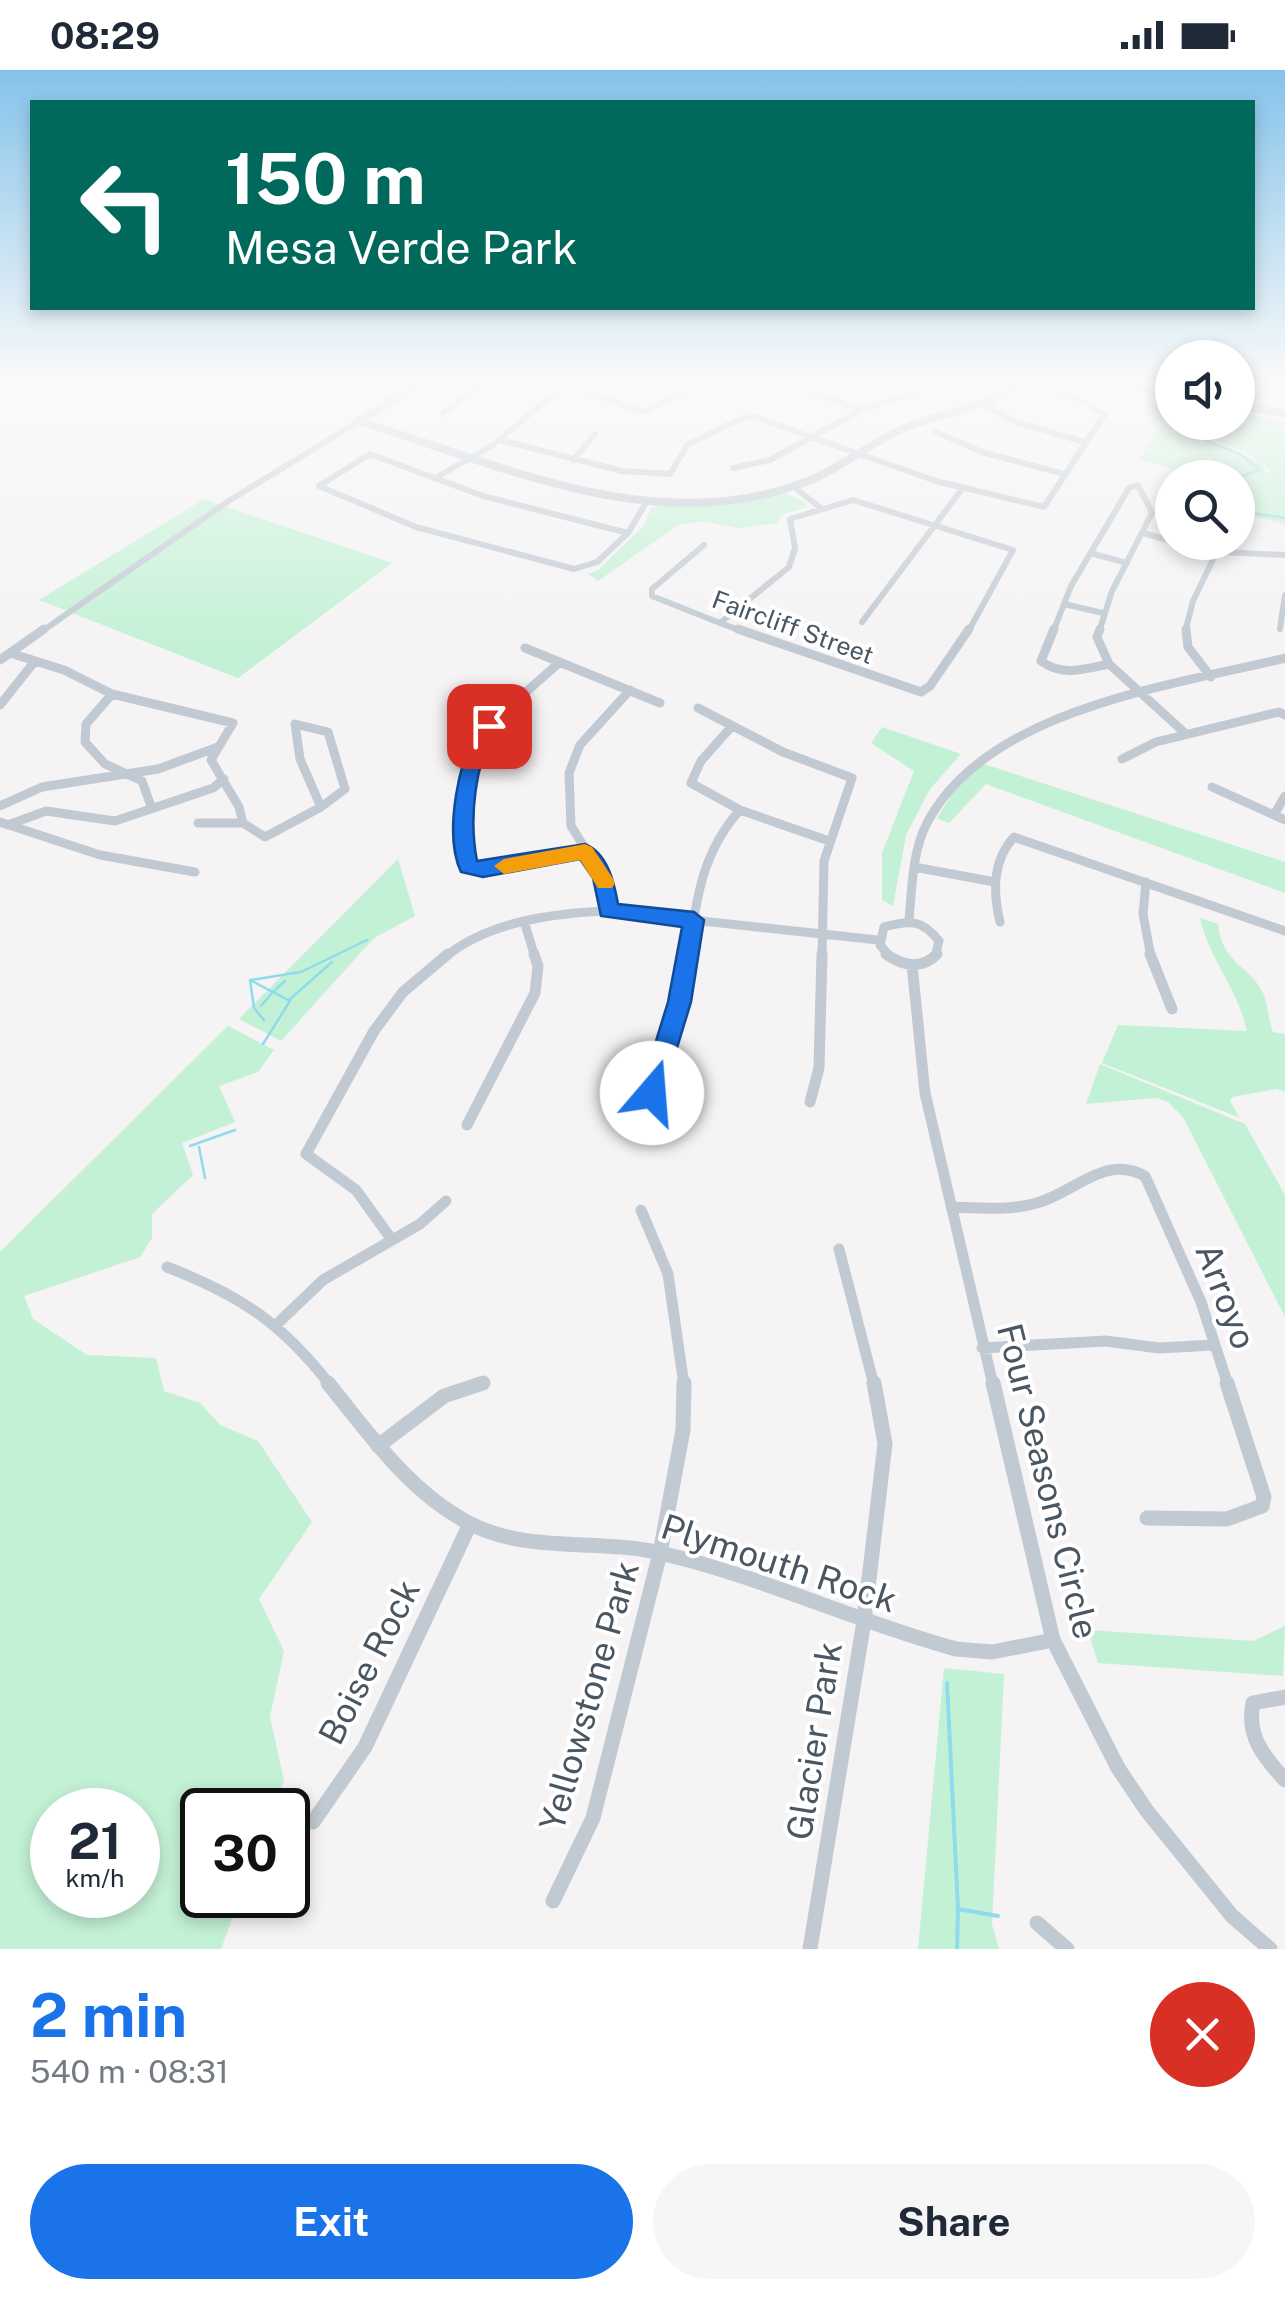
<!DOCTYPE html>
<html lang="en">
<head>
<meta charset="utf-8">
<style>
  :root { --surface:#fff; --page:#f6f6f7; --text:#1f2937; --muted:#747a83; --accent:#1a73e8 }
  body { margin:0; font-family:"Public Sans",sans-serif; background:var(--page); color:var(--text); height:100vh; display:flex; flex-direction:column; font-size:38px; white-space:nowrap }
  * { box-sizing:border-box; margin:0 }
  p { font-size:32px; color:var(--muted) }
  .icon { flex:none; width:55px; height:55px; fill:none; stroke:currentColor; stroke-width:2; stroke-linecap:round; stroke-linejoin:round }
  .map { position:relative; height:1879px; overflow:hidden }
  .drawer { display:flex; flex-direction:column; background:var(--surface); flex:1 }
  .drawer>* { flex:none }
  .top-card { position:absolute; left:30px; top:30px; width:1225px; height:210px; border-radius:0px; box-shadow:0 5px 15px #0003; background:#00695c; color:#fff; overflow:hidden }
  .tools { position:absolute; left:1155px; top:270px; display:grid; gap:20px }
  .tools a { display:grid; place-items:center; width:100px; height:100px; border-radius:50%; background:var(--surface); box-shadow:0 5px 15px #0003; font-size:50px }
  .speed { position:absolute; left:30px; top:1718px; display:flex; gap:20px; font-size:50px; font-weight:700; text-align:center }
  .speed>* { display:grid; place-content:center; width:130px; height:130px; border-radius:50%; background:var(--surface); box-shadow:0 5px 15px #0003; line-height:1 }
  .speed small { font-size:25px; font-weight:400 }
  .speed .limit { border:5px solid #111; border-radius:15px; background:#fff; color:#111 }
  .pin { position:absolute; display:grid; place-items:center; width:85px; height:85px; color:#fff; margin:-42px; border-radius:20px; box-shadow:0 5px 15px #0006 }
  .me { position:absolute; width:110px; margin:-55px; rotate:18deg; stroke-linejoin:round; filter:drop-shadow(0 0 8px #0008) }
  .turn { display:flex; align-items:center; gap:35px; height:210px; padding:0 30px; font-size:45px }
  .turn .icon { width:130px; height:130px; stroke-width:2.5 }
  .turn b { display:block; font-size:70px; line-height:85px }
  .round { display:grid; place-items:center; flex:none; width:105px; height:105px; border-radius:52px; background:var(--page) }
  .summary { display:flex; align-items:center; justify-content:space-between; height:170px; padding:0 30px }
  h1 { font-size:60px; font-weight:700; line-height:75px; color:var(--accent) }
  .action { display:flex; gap:20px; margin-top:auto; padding:20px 30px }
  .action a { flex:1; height:115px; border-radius:60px; background:var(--accent); color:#fff; font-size:40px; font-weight:700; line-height:115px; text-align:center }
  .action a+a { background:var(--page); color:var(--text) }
  .status { display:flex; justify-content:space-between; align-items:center; height:70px; padding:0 50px; background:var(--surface); direction:ltr }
  .status svg { height:28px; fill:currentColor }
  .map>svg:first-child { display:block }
</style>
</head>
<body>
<div class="status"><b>08:29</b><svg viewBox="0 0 49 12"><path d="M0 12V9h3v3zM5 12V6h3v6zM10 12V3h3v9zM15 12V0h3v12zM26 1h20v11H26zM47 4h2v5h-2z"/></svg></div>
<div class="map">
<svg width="1285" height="1879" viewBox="0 0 1285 1879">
  <rect width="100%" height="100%" fill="#f5f3f3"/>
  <path fill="#c3f1d5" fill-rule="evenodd" d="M1166,331L1172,335V352L1204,359L1212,372L1262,393L1265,401L1261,404L1270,402C1256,381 1232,381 1213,368L1214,361L1194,353L1238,352V342L1285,352V454L1254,447L1238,449V408L1197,407L1200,400L1195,407H1180L1183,401L1139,390L1162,355L1149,333Z
    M786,423L807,434L806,438L781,445L778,453L736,458L703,451L678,455L598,511L588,504L597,501L643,457L651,438L657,435L725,434Z
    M204,429L392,493L238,608L39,530Z
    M882,657L961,684L930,719L906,765L893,836L882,830V783L914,701L871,673Z
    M984,694L1285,792V823L986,714L949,753L937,748L958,715Z
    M398,789L415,846L374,868L281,971L239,949Z
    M1200,848L1218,854C1221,892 1250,897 1262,921C1268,932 1268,950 1273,962L1285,964V1022L1276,1019L1232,1027L1230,1031L1240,1048L1102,993L1118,955L1247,961C1237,917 1210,891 1200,848Z
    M228,956L274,980L258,1002L219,1016L235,1052L182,1073L193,1105L152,1144V1168L140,1187L24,1226L33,1249L87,1285L156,1288L164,1321L200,1333L220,1355L258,1371L312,1452L259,1529L284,1581L270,1647L284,1711L273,1740H202V1825H241L221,1879H0V1182ZM52,1740H138V1825H52Z
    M1100,994L1245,1054L1285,1125V1247L1183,1047L1168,1032L1157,1028L1086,1034Z
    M1285,1556L1283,1606L1098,1593L1088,1560L1253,1571Z
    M944,1598L1004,1604L992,1854L999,1879H918Z"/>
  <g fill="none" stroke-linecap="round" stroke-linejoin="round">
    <path stroke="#90daee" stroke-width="2.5" d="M1159,334L1174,355L1204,363L1200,368L1240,384L1260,400L1236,408
      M1238,441L1285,448
      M251,910L301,902L367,870
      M273,922L285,911
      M289,930L332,892
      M261,936L272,923
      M263,974L290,931L250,910L254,938L264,950
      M190,1076L235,1060
      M199,1077L205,1108"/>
    <path stroke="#90daee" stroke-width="4" d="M947,1613L958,1839
      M194,1733L228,1740
      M241,1740L247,1726
      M957,1879L958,1839L998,1846"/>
    <path stroke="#c1cad2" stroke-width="6" d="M563,314L644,342L700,314
      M787,314L861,340
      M978,332L1016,352L1084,372
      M443,343L483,314
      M936,362L982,382L1064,404
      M500,370L622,401L670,404L688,374L749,345L936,411L1044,437L1104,345L1081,330L1057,322
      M370,384L483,426L628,463L597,492L574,499L416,457L319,416Z
      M573,390L595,364
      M733,398L770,390L861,340L942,314
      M435,408L493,375L565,314
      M794,417L822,439
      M628,463L647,431
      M1143,463L1172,471
      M1179,472L1222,482L1285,485
      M704,475L652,519V526L720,553
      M1090,483L1127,493
      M1064,534L1103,543
      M862,552L962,419
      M720,553L744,562
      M720,553L789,497L795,478L790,449L853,430L1013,480L968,562
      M1280,559L1285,525
      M41,562L227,432L359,351
      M1053,562L1071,516L1129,418L1138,415L1152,443L1112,521L1099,562
      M1185,562L1193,531L1217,481"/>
    <path stroke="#c1cad2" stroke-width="9" d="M738,559L921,622L930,616L969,559
      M1054,559L1041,591C1062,607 1085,599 1109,594
      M1100,559L1097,567L1109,594
      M1186,559L1188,577L1211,607
      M525,578L660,633
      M10,583L64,600L112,624L233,653L211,690L239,737L243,753
      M0,590L44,559
      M560,592L501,644L478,671L462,783L468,797L483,799L585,781
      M1109,594L1186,664
      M112,624L86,654L85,672L105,694L142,711L151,736
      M0,635L35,591
      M698,638L783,682L852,708L824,791L822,887
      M295,654L328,662L345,719L321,737L300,689Z
      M732,656L701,691L691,713L740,740L829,771
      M1122,689L1156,672L1279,642L1285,645
      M1212,717L1285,750
      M0,736L42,717L158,699L218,677
      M1274,745L1285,726
      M0,752L8,755L46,741L115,751L213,718L224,709
      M198,753H243L265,767L321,737
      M9,755L100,785L195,802
      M914,797L995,812
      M1146,812L1143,844L1151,887
      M609,841L603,807L571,756L569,703L580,675L630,620
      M909,850C912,818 912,782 927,753C987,639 1170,616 1285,588
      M524,851L535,887
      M1000,852C993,822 992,791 1014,767L1285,861
      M445,887C489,851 555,843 609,841L878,870
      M688,887C696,832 701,783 740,740
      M890,887L880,875L884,857C909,850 922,849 939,871L935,887"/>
    <path stroke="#c1cad2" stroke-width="11" d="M886,884C903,896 922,900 937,884
      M1150,884L1172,939
      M912,895L925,1023L993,1315
      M810,1032L819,998L822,884
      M642,1053L673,959L688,884
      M467,1055L535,923L538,896L534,884
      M951,1137C979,1138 1010,1141 1037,1133C1076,1122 1104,1084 1145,1106L1201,1232L1228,1315
      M641,1140L668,1204L684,1315
      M392,1170L356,1120L306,1084L374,961L403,922L448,884
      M839,1179L874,1315
      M167,1197C240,1225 282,1253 330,1315
      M277,1254L323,1210L420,1154L446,1131
      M982,1278L1106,1271L1159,1278L1214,1275
      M476,1315L483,1313"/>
    <path stroke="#c1cad2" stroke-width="15" d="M328,1313C369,1364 408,1420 467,1452C525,1484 597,1468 660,1483C761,1506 856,1552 956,1579L992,1582L1053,1570
      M993,1313L1053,1570L1118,1698L1147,1741L1232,1846L1270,1879
      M378,1376L444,1326L483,1313
      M1147,1448L1227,1449L1262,1436L1264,1427L1227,1313
      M1285,1627L1253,1633C1246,1666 1264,1687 1285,1710
      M313,1752L365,1677L470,1454
      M553,1831L593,1748L660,1483L683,1360L684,1313
      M1037,1853L1067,1879
      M810,1879L864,1551L885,1374L874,1313"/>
    <path stroke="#c1cad2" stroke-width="8" d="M1124,314L1172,325
      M1238,335L1285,344
      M359,351C498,394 651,467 797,415C834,403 864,377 898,361C938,342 983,340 1019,314
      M359,351L418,314"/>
  </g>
  <linearGradient id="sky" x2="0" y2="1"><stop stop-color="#85c3ea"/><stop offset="0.54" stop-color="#fafafa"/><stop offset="1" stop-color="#fafafa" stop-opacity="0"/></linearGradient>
  <rect width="1285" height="577" fill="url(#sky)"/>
  <path fill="#1a73e8" stroke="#114b97" stroke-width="2.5" d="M489,650L498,656C474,691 469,750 477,791L585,774C608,784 614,812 618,834L694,842L704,850L691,932L661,1030H643L640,1023L668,932L682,857L601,846L593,808L580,789L483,807L461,802C443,764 459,684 482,651Z"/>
  <path fill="#f59e0b" d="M585,774L592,777L612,807L615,813L612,818H598L580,790L504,804L494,796L504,789Z"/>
  <g text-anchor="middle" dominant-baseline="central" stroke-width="8" stroke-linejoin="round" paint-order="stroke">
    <g font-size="25" fill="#4a5661" stroke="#fff">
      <text transform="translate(793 557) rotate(20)">Faircliff Street</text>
    </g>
    <g font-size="35" fill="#4a5661" stroke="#fff">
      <text transform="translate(1226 1226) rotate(69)">Arroyo</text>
      <text transform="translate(1048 1411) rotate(76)">Four Seasons Circle</text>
      <text transform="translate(779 1493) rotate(18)">Plymouth Rock</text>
      <text transform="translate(369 1592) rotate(-63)">Boise Rock</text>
      <text transform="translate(589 1626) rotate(-74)">Yellowstone Park</text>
      <text transform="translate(814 1671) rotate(-81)">Glacier Park</text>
    </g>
  </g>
</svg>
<div class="tools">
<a><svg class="icon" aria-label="sound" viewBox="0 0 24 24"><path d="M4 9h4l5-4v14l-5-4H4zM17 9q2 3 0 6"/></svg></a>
<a><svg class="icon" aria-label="search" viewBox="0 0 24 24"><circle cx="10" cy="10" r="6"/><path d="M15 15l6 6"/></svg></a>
</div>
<div class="speed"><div>21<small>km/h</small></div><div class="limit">30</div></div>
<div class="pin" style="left:489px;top:656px;background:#d93025"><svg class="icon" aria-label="arrive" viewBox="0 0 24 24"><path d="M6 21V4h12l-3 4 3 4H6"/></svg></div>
<svg class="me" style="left:652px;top:1023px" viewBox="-20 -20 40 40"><circle r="19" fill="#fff"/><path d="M0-13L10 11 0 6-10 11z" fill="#1a73e8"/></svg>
<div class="top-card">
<div class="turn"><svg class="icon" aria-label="left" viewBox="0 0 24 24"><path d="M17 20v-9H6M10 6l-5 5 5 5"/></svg><div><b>150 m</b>Mesa Verde Park</div></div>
</div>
</div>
<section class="drawer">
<div class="summary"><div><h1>2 min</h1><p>540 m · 08:31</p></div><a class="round" style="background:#d93025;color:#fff"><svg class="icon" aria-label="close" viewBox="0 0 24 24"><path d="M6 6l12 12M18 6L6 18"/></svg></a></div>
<div class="action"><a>Exit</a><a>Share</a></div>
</section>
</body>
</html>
